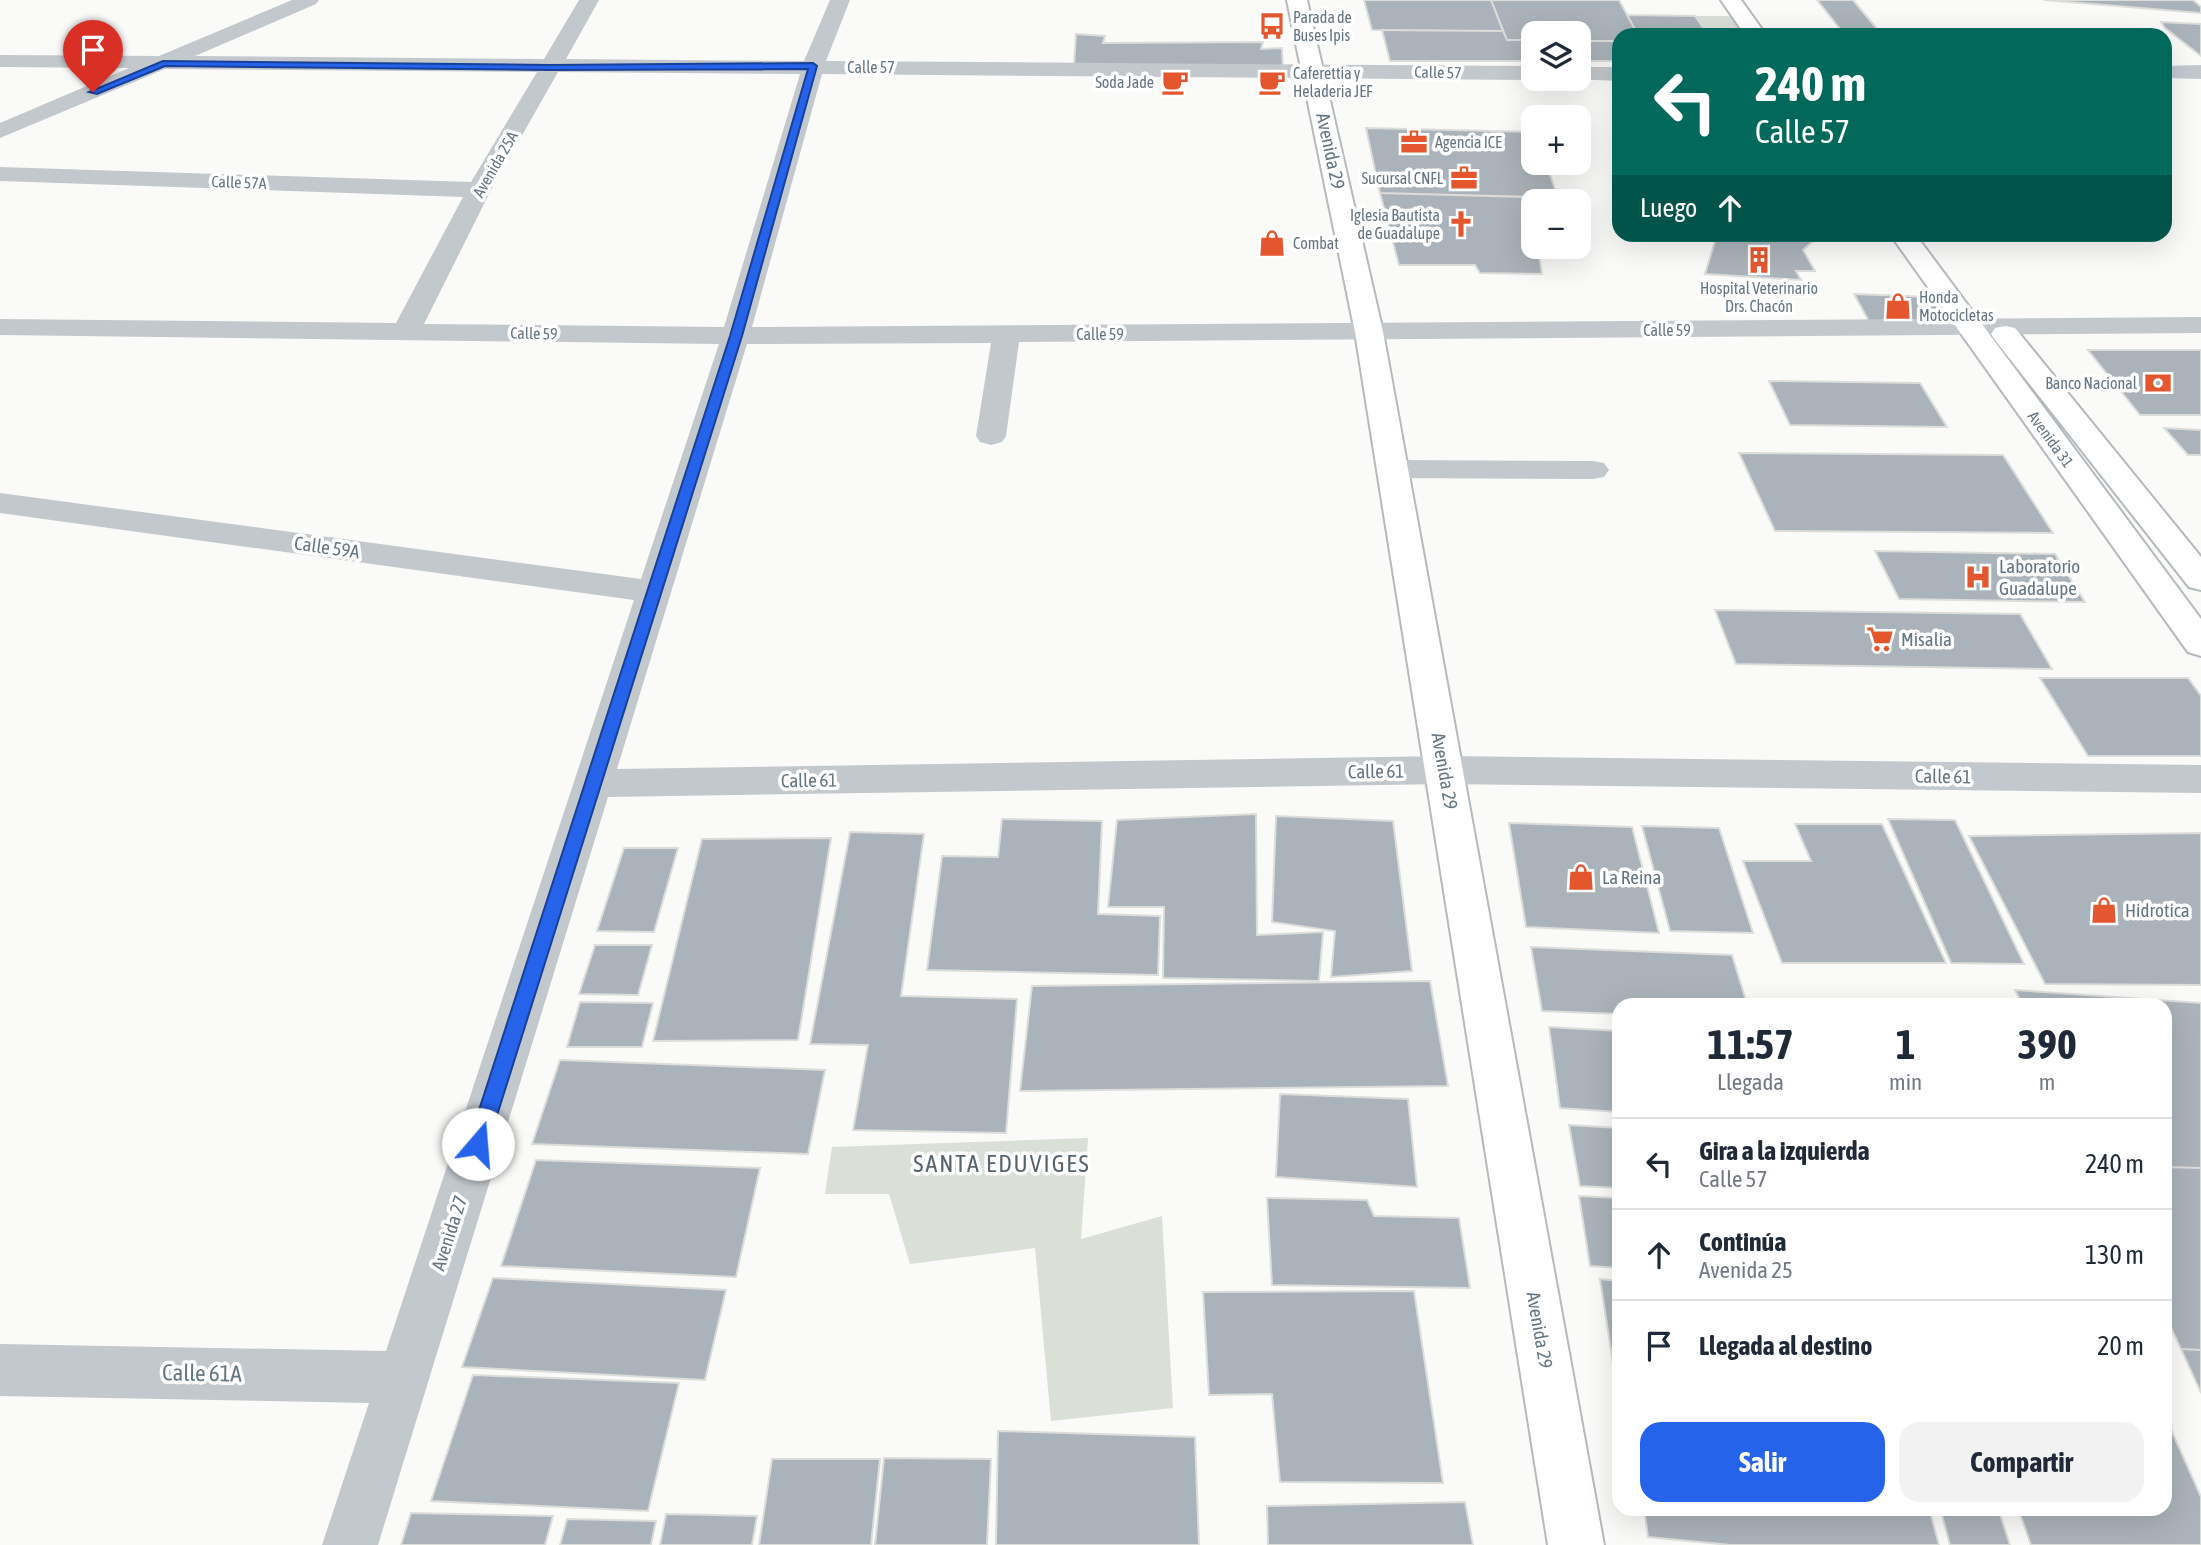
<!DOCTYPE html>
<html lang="es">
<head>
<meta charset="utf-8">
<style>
  :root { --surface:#fff; --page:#f2f2f3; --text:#1f2937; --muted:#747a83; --line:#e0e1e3; --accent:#2563eb }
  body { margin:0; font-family:"Asap Condensed",sans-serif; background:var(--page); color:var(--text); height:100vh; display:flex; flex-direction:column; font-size:26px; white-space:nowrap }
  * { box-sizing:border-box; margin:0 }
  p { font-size:23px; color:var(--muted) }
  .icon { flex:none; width:38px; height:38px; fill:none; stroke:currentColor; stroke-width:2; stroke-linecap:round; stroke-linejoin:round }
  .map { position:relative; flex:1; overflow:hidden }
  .drawer { position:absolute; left:1612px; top:998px; width:560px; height:518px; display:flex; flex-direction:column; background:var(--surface); border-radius:21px; box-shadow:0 7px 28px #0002 }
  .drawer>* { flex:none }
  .top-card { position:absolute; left:1612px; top:28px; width:560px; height:214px; border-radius:21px; box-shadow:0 7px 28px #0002; background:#00695c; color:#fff; overflow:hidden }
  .fabs { position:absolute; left:1521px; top:21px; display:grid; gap:14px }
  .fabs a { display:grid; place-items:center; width:70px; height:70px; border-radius:14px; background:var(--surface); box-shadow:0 7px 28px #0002; font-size:35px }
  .pin { position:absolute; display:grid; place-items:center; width:60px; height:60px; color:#fff; margin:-72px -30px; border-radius:50% 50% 50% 0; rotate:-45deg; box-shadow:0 0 7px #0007 }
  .pin .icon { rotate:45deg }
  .me { position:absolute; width:77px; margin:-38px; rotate:18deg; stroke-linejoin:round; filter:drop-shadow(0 0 5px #0008) }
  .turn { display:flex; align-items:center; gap:24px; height:147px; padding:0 28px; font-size:32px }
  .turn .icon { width:91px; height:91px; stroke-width:2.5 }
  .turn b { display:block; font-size:49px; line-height:60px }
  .then { display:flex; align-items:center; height:66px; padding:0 28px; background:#0003; gap:14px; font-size:26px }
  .eta { display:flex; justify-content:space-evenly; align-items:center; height:119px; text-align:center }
  .eta b { font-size:42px; font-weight:700; line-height:49px }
  .button { display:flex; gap:14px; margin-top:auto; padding:14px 28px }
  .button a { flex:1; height:80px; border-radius:21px; background:var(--accent); color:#fff; font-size:28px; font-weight:700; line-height:80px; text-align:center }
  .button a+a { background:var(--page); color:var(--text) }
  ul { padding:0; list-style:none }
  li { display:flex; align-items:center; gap:21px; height:91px; padding:0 28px; border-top:2px solid var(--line) }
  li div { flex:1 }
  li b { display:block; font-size:26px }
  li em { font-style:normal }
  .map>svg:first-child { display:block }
</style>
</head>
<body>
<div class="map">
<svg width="2201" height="1545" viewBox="0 0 2201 1545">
  <rect width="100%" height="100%" fill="#fafaf8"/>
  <path fill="#dadfd7" d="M1695,16H1734L1747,35H1708Z
    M1088,1138L1081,1239L1162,1216L1173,1408L1051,1421L1035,1248L910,1264L889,1194H825L832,1147Z"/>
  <path fill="#aab3b9" stroke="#dcdcda" stroke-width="2" d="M1364,0H1491L1503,31L1372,30Z
    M1491,0H1619L1638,35H1619V41H1578V33H1533V40H1507Z
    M1817,0H1853L1882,35H1845Z
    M2044,0H2193L2201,7V13Z
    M1627,15L1695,16L1708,35H1638Z
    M2161,22L2201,24V56L2165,28Z
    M1382,30L1503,31L1507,40H1533V61H1390Z
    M1076,34L1105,36L1103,43L1263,42L1261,49L1282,48L1283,68L1074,65Z
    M1578,41H1619V61H1578Z
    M1366,128L1533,132V163H1546L1558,198L1380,193Z
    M1380,193L1533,197V247H1538L1542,274L1480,273L1475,265H1399Z
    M1717,234H1810L1813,241L1803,250L1815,271H1796L1801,280L1705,274Z
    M1854,294L1930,297L1942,315L1931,327L1871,325Z
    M2088,350H2201V415H2140Z
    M1769,381L1920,383L1947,427L1790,425Z
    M2164,428L2201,430V455H2188Z
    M1739,453L2003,455L2053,533L1775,531Z
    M1875,551L2055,554L2085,602L1899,599Z
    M1715,610L2020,614L2052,669L1736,664Z
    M2040,678H2188L2201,696V756H2088Z
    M1256,814L1257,935L1323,932L1319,981L1163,978L1164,907H1108L1117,820Z
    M1276,816L1393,821L1412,971L1331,977L1335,931L1272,922Z
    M1002,819L1102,821L1098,914L1160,916L1158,975L927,970L942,856L998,857Z
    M1888,819L1955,820L2024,964L1951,963Z
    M1509,823L1632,827L1659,933L1526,927Z
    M1795,824H1882L1946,963H1782L1743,861H1811Z
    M1642,826L1719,828L1753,933L1670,931Z
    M850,832L924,834L901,996L1017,999L1006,1133L853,1130L868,1045L810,1044Z
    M2201,833V985L2045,984L1969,836Z
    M831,838L798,1040L653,1041L702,839Z
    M624,848H678L654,932L597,931Z
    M595,945H652L638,995L579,994Z
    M1531,947L1732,955L1747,1004H1619V1014L1542,1011Z
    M1430,981L1448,1086L1020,1091L1032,986Z
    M2015,990L2201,1003V1168L2165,1167V1004H2022Z
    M580,1002L653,1003L642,1047H567Z
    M1549,1027L1619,1031V1112L1560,1108Z
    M560,1060L825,1070L808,1154L532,1144Z
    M1280,1094L1408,1099L1417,1187L1276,1177Z
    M1569,1125L1619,1128V1188L1580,1186Z
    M536,1160L760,1168L736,1277L501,1266Z
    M2165,1167L2201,1168V1350L2181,1349L2165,1315Z
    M1579,1196L1619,1198V1268L1590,1266Z
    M1267,1198L1367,1200L1374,1216L1459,1218L1470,1288L1272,1285Z
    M493,1278L726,1290L705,1380L462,1367Z
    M1600,1279L1619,1281V1364H1613Z
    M1414,1291L1443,1483L1280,1482L1272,1394L1209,1395L1203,1292Z
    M2181,1349L2201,1350V1393Z
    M473,1375L679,1383L648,1511L431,1501Z
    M2165,1416L2201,1497V1545H2031L2018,1508H2165Z
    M998,1431L1195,1437L1199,1545H996Z
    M884,1458L991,1459L987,1545H875Z
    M772,1459H880L871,1545H759Z
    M1465,1502L1473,1545H1268L1267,1506Z
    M1644,1508H1929L1939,1545H1731L1648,1537Z
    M1940,1508H1998L2010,1545H1950Z
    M411,1513L553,1516L545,1545H401Z
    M666,1514L757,1516L752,1545H660Z
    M567,1519L656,1521L651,1545H560Z"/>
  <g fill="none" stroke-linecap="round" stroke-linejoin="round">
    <defs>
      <path id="major" d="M1287,0H1307L1383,332L1604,1545H1548L1355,332Z
        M1721,0H1741L1766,35H1745Z
        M1890,234H1915L2201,619V656L2188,652Z
        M2005,326L2015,328L2201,557V590L2189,587L1995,340L1991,334L1995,328Z"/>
    </defs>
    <use href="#major" stroke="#b5babe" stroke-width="4"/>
    <path fill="#c3c8cc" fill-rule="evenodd" d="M292,0H319L316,4L195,56L544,59L579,0H599L566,59L804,61L830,0H850L826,61L1533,66V79H1536L1533,80L822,74L752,327L2201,317V333L1019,342L1006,436L1002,442L991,445L980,442L976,436L991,343L747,344L617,769L1445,756L2201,765V793L1445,784L608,797L378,1545H322L369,1403L0,1396V1344L386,1351L634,600L0,513V493L641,579L719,344L0,335V319L396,323L463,197L0,181V167L471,182L537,72L165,69L0,138V123L129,68L0,67V55L159,56ZM558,72L800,74L724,327L424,324L491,190Z
      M2201,65V79L2165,78V66Z
      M1578,67H1619V81L1571,79H1578Z
      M1393,460L1593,461L1604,463L1609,470L1604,477L1593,479L1393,478L1382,476L1377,469L1382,462Z"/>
    <use href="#major" fill="#fff" fill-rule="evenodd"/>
  </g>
  <path fill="#2563eb" stroke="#184099" stroke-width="2" d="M163,61L550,65L813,63L817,66L742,336L488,1144L485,1151L478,1153L471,1151L468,1144L730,336L808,69L550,70L165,66L97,94L89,92Z"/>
  <defs>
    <symbol id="bus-bare" viewBox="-9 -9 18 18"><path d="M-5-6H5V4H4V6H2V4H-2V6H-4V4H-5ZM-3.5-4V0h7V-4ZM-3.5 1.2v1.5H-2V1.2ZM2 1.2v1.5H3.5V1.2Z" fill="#e4572e" stroke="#fff" stroke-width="2.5" paint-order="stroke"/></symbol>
    <symbol id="cafe-bare" viewBox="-9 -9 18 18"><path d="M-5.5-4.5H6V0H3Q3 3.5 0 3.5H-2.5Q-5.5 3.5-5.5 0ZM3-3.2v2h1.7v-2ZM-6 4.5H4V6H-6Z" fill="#e4572e" stroke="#fff" stroke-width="2.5" paint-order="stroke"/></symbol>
    <symbol id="office-bare" viewBox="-9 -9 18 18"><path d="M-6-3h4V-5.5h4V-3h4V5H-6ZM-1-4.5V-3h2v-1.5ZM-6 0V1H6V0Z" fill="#e4572e" stroke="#fff" stroke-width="2.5" paint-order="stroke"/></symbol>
    <symbol id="church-bare" viewBox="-9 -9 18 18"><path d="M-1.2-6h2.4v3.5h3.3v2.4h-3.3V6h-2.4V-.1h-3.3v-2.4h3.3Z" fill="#e4572e" stroke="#fff" stroke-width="2.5" paint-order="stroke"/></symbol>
    <symbol id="shop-bare" viewBox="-9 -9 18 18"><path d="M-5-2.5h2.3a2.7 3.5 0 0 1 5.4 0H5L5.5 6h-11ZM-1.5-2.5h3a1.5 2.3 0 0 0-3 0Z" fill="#e4572e" stroke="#fff" stroke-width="2.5" paint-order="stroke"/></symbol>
    <symbol id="building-bare" viewBox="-9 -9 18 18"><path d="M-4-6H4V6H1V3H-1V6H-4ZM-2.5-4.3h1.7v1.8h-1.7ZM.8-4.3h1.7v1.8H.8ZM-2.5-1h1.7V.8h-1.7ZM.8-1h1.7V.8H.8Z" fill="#e4572e" stroke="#fff" stroke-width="2.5" paint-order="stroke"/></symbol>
    <symbol id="bank-bare" viewBox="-9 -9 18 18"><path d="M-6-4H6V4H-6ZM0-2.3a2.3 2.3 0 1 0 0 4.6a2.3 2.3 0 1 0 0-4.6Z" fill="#e4572e" stroke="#fff" stroke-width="2.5" paint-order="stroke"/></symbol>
    <symbol id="hospital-bare" viewBox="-9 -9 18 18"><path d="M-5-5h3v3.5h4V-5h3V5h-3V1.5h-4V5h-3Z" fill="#e4572e" stroke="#fff" stroke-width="2.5" paint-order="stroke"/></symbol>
    <symbol id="supermarket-bare" viewBox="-9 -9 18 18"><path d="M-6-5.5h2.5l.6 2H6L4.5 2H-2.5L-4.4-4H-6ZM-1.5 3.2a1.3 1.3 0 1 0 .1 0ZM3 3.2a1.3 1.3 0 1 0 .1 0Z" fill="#e4572e" stroke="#fff" stroke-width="2.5" paint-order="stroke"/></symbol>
  </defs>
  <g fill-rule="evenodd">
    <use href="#bus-bare" x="1253" y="7" width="38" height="38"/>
    <use href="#cafe-bare" x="1156" y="63" width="38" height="38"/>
    <use href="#cafe-bare" x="1253" y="63" width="38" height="38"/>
    <use href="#office-bare" x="1395" y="123" width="38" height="38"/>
    <use href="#office-bare" x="1445" y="159" width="38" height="38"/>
    <use href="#church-bare" x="1442" y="205" width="38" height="38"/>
    <use href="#shop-bare" x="1253" y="224" width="38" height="38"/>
    <use href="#building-bare" x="1740" y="241" width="38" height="38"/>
    <use href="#shop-bare" x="1879" y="287" width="38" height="38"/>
    <use href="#bank-bare" x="2139" y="364" width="38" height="38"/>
    <use href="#hospital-bare" x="1959" y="558" width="38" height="38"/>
    <use href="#supermarket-bare" x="1861" y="620" width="38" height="38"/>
    <use href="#shop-bare" x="1562" y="858" width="38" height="38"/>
    <use href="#shop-bare" x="2085" y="891" width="38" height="38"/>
  </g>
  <g text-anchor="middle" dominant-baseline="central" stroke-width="7" stroke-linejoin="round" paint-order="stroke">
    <g font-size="16" fill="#657683" stroke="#fff" text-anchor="start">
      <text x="1293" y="17">Parada de<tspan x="1293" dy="18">Buses Ipis</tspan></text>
      <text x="1293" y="73">Caferettia y<tspan x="1293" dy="18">Heladeria JEF</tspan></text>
      <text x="1154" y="82" text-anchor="end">Soda Jade</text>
      <text x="1435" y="142">Agencia ICE</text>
      <text x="1443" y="178" text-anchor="end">Sucursal CNFL</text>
      <text x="1440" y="215" text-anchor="end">Iglesia Bautista<tspan x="1440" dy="18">de Guadalupe</tspan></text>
      <text x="1293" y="243">Combat</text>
      <text x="1759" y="288" text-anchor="middle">Hospital Veterinario<tspan x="1759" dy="18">Drs. Chacón</tspan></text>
      <text x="1919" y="297">Honda<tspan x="1919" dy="18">Motocicletas</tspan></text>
      <text x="2137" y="383" text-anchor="end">Banco Nacional</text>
    </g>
    <g font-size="16" fill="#657683" stroke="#fff">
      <text x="871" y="67">Calle 57</text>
      <text transform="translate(1438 72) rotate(1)">Calle 57</text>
      <text transform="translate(495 164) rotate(-60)">Avenida 25A</text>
      <text transform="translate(239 182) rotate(2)">Calle 57A</text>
      <text x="1667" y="330">Calle 59</text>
      <text transform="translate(534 333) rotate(1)">Calle 59</text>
      <text x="1100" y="334">Calle 59</text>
      <text transform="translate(2051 439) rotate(54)">Avenida 31</text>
    </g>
    <g font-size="19" fill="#657683" stroke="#fff">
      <text transform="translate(1331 151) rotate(78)">Avenida 29</text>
      <text transform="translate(327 547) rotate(8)">Calle 59A</text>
      <text transform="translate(1376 771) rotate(-1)">Calle 61</text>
      <text transform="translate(1445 771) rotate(80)">Avenida 29</text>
      <text transform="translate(1943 776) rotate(1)">Calle 61</text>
      <text transform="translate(809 780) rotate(-1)">Calle 61</text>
      <text transform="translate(449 1233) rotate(-72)">Avenida 27</text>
      <text transform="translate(1540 1330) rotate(80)">Avenida 29</text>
    </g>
    <g font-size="19" fill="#657683" stroke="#fff" text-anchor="start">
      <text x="1999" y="566">Laboratorio<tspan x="1999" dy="22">Guadalupe</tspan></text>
      <text x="1901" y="639">Misalia</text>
      <text x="1602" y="877">La Reina</text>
      <text x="2125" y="910">Hidrotica</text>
    </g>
    <g font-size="23" fill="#657683" stroke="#fff">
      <text transform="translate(202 1373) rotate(1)">Calle 61A</text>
    </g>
    <g font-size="24" letter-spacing="2" fill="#57646e" stroke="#fff">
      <text x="1002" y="1163">SANTA EDUVIGES</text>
    </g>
  </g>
</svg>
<div class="fabs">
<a><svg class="icon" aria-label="layers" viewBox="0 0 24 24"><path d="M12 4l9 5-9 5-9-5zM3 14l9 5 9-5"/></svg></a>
<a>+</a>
<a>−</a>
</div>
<div class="pin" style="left:93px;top:92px;background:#d93025"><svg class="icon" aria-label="arrive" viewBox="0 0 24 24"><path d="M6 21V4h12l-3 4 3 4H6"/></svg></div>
<svg class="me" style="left:478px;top:1144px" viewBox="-20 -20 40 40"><circle r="19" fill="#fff"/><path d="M0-13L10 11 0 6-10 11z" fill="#2563eb"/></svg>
<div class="top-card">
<div class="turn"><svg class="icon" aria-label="left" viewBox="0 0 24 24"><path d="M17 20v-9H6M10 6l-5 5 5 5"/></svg><div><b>240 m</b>Calle 57</div></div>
<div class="then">Luego<svg class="icon" aria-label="ahead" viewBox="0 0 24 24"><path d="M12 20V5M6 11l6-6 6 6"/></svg></div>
</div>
<section class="drawer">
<div class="eta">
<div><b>11:57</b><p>Llegada</p></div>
<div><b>1</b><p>min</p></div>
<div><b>390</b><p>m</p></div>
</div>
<ul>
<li><svg class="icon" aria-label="left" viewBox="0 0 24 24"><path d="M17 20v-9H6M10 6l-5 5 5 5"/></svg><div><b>Gira a la izquierda</b><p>Calle 57</p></div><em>240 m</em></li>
<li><svg class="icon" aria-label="ahead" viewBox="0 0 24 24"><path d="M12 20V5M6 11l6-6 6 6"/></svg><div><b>Continúa</b><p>Avenida 25</p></div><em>130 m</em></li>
<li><svg class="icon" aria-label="arrive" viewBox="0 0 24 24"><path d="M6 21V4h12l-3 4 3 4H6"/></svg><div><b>Llegada al destino</b></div><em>20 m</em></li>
</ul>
<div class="button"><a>Salir</a><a>Compartir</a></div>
</section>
</div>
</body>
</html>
